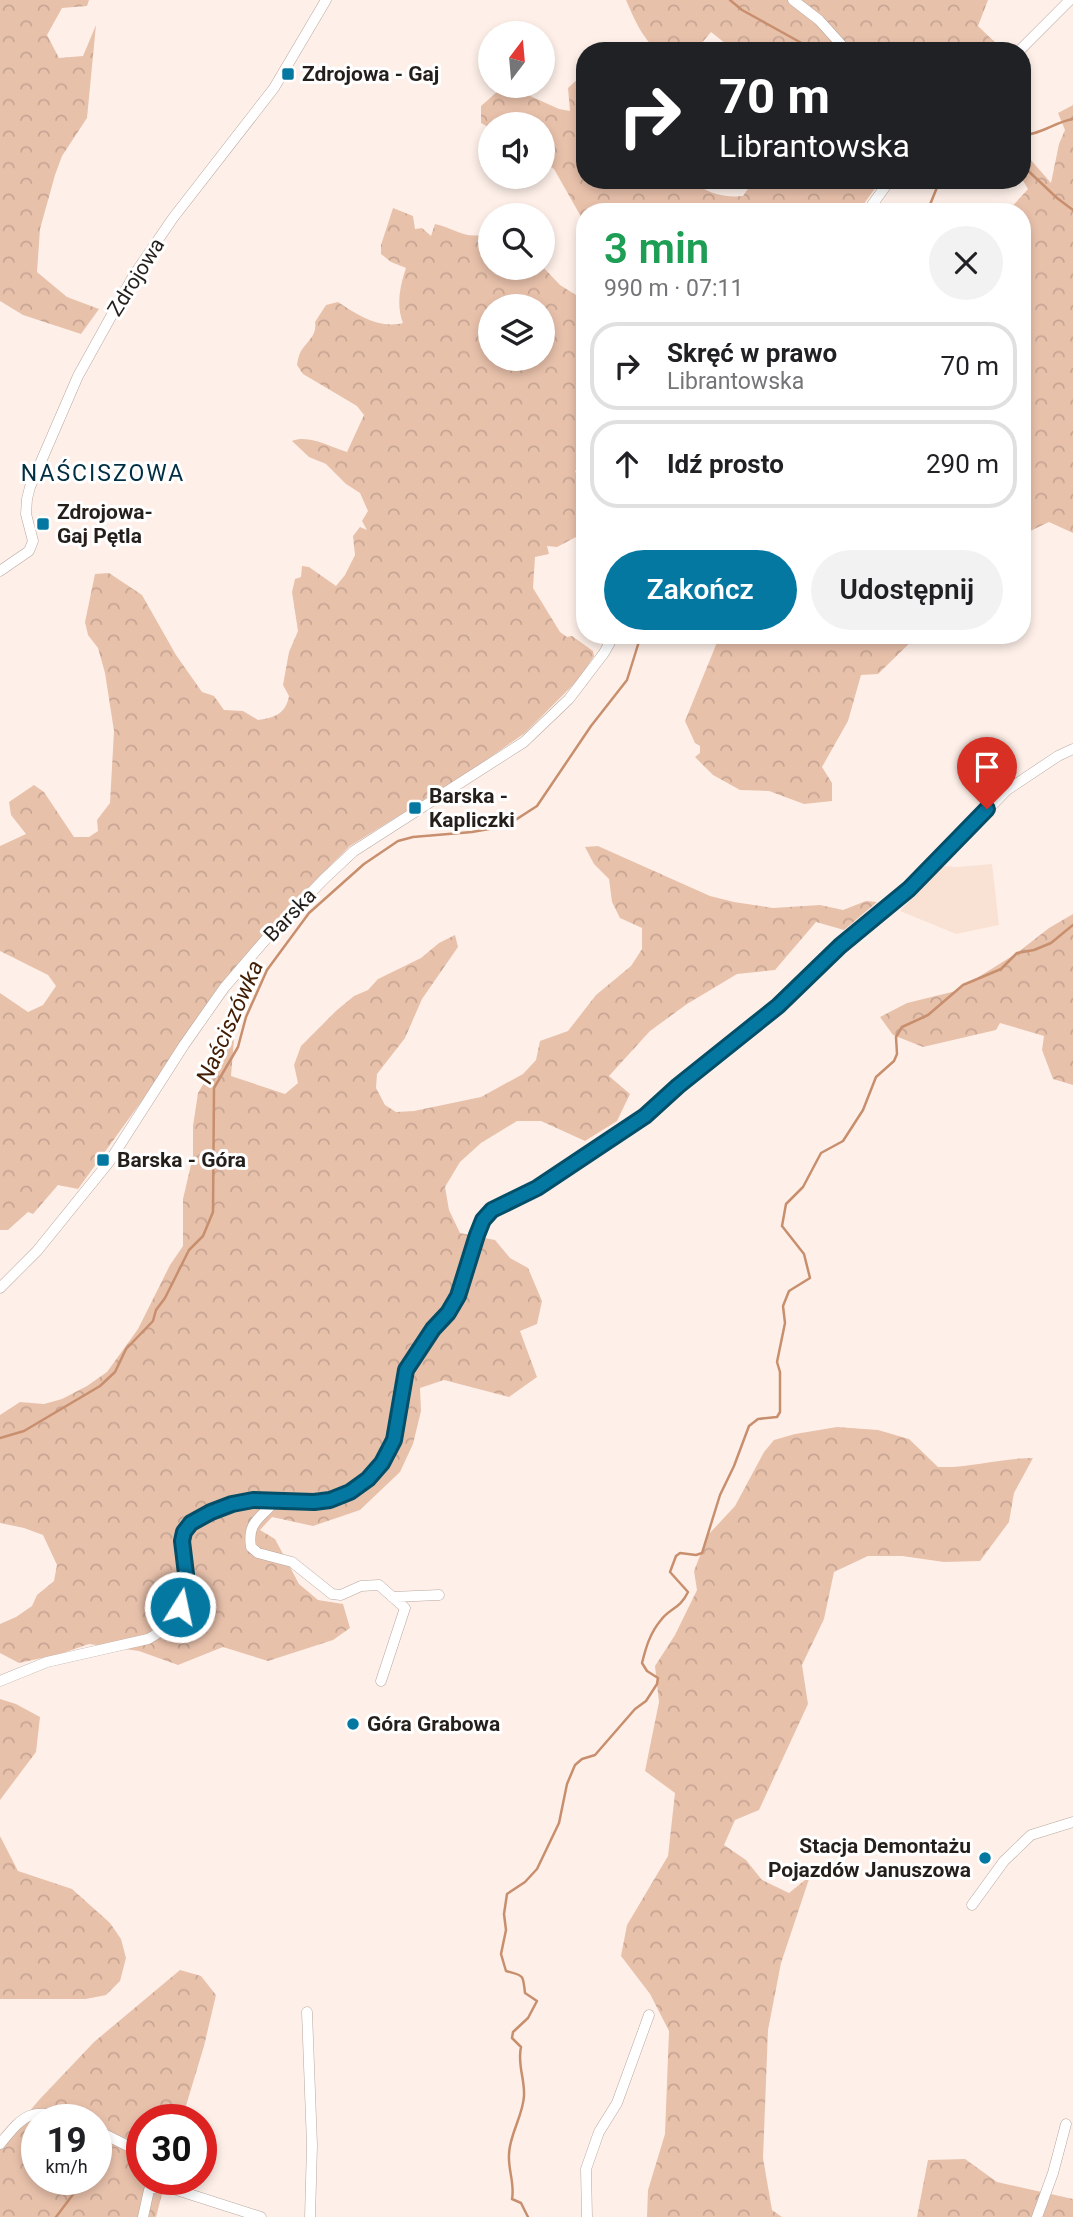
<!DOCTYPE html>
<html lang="pl">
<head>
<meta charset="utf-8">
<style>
  :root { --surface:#fff; --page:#f2f2f2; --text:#202124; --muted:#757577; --line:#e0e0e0; --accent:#0578a2 }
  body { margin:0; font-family:Roboto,sans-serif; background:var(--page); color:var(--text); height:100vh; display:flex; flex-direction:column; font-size:26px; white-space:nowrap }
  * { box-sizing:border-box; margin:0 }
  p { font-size:23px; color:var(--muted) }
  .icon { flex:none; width:38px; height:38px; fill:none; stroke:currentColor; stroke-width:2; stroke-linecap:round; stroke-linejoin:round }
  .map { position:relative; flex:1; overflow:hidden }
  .drawer { position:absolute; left:576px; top:203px; width:455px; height:441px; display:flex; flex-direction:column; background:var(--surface); border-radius:28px; box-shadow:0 4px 10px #0003 }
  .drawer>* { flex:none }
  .top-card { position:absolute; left:576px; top:42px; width:455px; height:147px; border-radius:28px; box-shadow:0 4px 10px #0003; background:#202124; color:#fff; overflow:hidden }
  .needle { width:46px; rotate:16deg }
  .controls { position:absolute; left:478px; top:21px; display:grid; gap:14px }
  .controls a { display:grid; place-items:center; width:77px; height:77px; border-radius:50%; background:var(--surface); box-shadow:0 4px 10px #0003; font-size:35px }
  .speed { position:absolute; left:21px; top:2104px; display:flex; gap:14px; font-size:35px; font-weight:700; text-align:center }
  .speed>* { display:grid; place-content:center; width:91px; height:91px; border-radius:50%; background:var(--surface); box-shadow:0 4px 10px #0003; line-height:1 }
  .speed small { font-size:18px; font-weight:400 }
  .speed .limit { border:10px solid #d22; background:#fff; color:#111 }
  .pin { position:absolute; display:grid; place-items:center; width:60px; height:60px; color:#fff; margin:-72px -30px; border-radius:50% 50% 50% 0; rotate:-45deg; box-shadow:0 0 7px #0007 }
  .pin .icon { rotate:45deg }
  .me { position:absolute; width:77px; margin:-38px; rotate:10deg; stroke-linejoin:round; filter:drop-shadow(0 0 5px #0008) }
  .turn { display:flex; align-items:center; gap:24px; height:147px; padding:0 28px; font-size:32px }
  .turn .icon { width:91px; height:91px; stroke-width:2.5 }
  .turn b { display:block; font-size:49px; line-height:60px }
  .round { display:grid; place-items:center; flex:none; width:74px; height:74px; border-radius:37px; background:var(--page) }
  .headline { display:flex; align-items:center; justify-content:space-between; height:119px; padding:0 28px }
  h1 { font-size:42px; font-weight:600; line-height:52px; color:#1e9e55 }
  .button { display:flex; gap:14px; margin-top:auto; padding:14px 28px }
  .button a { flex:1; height:80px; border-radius:42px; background:var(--accent); color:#fff; font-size:28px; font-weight:600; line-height:80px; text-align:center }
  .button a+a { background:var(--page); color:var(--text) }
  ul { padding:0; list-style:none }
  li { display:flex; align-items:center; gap:21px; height:88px; margin:0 14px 10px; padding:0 14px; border:4px solid var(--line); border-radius:28px }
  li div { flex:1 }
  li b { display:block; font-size:26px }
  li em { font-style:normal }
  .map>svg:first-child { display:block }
</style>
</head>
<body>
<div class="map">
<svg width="1073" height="2217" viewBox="0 0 1073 2217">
  <defs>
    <pattern id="forest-crowns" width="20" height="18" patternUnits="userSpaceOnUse" patternTransform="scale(1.75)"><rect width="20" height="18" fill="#e8c1ab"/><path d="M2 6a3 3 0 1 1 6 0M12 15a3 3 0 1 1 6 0" fill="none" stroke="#c7a593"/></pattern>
  </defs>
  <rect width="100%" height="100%" fill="#fef0e9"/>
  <path fill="#f9e1d3" d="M992,864L999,925L956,934L900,911L941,866L957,867Z"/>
  <path fill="url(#forest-crowns)" fill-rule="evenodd" d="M0,0H89L87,6L62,8L47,35L59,58L83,56L96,25L87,118L62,156L55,175L40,229L37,272L67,297L99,309L81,334L23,315L0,301Z
    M626,0H988L978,26L1004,51H735L711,32L695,51C685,51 670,54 661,51C645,46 632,14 626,0Z
    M583,74H584V180H691C705,193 725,198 743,196L754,180H881L858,212H584V222L554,169L543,162L542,124H490V128L481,123V106L498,91L517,90L559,109L570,111L568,88Z
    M1073,105V533L1049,522L1022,535V212H1007L1028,189L1022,179L1024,159H1030L1051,183L1059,144L1065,130L1058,113Z
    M393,208L413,216L415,229L422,228L431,236L435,224C454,228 462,238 482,235L490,247V268L543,267L560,285L584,300V462L575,471L584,488V549L576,537L557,547L547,546L549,554L535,557L533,588L560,632L567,637L572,636L593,651L594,656L578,680L525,733L469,772L350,846L289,907L216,990L146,1095L78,1189L58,1185L33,1214L28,1212L8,1230H0V993L28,1012L43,1005L56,986L48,975L0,951V846L26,834L11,815L9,802L34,785L44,792L74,837H89L98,831L97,820L110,803L114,731L105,673L98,648L88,635L85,622L95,574L109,573L142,595L176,655L202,692L214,696L224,710L243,711L258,720C275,718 286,713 289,696L283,685L289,652L298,631L292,592L295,579L301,577L302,566L309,567L336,586L345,575L355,555L353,536L360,527L367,530L362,521L368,511L360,493L346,484L326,464L309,457L292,441C309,434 330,447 347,452L364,415L357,406L303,374L297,365C298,359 299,353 303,348C309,340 317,334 315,322L326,305L338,302C357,315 379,329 403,323C396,305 400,286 406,268L391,262L381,254V245ZM490,306H542V359H490Z
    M720,635H918L878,674L861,675L848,721L822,767L832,783V801L804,804L769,791L740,790L713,775L695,757L700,753V746L695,743L685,721Z
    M598,846L710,896L734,902L773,908L820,905L843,910L866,901L877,902L844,930L816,922L775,970L737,974L687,1004L650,1031L609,1076L630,1094L617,1121L585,1141L541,1121H517L481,1143L460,1162L445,1187L449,1210L460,1233L495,1240L510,1258L528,1268L542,1301L537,1324L520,1331L537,1377L509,1397L444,1380L420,1388L421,1411L413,1444L400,1472L360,1510L313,1526L272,1517L260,1530L275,1539L299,1584L318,1600L343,1604L350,1628L333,1640L268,1661L223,1647L178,1665L139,1651L89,1644L60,1654L19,1663L0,1653V1624L16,1617L32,1606L37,1595L54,1581L57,1565L43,1535L24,1528L0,1523V1415L20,1402L44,1404L62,1399L87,1386L107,1372L138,1329L170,1265L183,1246V1199L193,1156V1126L198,1093L218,1059L221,1041L231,1031L234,1039L231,1076L285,1094L298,1083L294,1065L301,1046L337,1010L354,996L368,990L378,979L421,958L439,943L455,935L458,947L422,999L405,1038L377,1074L376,1088L385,1105L396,1112L414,1111L481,1097L523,1074L536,1060L540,1041L568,1031L596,995L631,966L642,949V928L620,918L612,902L609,879L594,864L585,847Z
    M1073,914V1085L1053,1079L1042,1050L1044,1036L1000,1023L996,1030L923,1047L893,1035L880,1017L907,1003L956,991L1017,953L1049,928Z
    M837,1427L878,1430L909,1439L938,1467C970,1468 1001,1458 1033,1458L1014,1493L1009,1522L980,1561L944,1562L902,1556H868L834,1572L824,1619L802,1665L808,1704L759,1810L735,1820L724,1845L746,1860L762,1880L789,1893L810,1876L781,1963L768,2030L763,2158L772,2210L782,2217H647L648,2190L665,2134L669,2031L650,1994L621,1956L627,1925L668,1856L675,1793L645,1771L659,1702L655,1666L675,1635L697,1590L694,1571L708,1535L735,1506L764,1452L774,1440L795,1434Z
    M0,1699L16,1704L40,1717L36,1752L0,1800Z
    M0,1836L18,1871L72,1889L110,1923L121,1939L126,1958L120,1981L106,1995L86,1999H0Z
    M180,1970L201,1976L216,1995L204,2046L182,2119H142V2179H166L156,2217H0V2146L39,2100L94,2042ZM37,2119H96V2179H37Z
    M965,2159L997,2182L1073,2199V2217H917L928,2160Z"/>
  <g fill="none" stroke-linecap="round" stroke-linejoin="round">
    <path stroke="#c88f6e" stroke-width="2.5" d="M730,0L742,10L816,51
      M1022,135C1040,135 1055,122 1073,119
      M1022,165L1057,198L1073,210
      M927,212L940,180
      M0,1438L24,1431L100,1386L115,1372L126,1349L153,1321L156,1310L165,1298L189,1250L203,1236L213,1212L214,1088L238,1047L246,1017L267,970L309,913L364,864L398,841L413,837L472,832L506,826L537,806L591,726L627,680L641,635
      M56,2217L77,2189L80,2179
      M528,2217L521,2203L512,2199C515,2184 508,2170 509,2155C509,2135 523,2116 524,2096C525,2079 517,2064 521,2047L512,2038L513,2032L528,2018L537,2001L525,1993C523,1973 523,1976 506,1971L501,1954L506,1930L504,1914L507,1894L525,1882L537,1869L559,1823L567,1784L575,1765L582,1759L595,1755L635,1709L646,1701L657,1684L658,1678L647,1671L642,1663C646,1647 650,1633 661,1620C670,1608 680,1609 688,1592L670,1572L676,1556L680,1553L696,1555L702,1553L720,1495L734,1466L749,1426L758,1419L777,1417L780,1412V1372L777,1362L785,1323L783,1306L789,1291L810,1278L804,1254L782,1226L786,1204L803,1187L821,1153L843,1141L863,1110L876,1077L894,1061L897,1054L896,1037L902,1027L928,1015L963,985L1001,969L1017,953L1034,950L1051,943L1073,925"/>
    <defs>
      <path id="minor" d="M793,0L819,20L847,51
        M1019,51L1070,0
        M867,212L890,180
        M0,571L29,551L33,541L26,514L27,499L30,487L78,376L134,275L173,218L274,88L326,0
        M0,1288L37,1251L109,1162L184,1045L224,988L267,938L324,879L354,851L524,742L569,699L604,653L614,635
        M274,1502C260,1519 247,1522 251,1547L258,1553L292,1562L332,1594L341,1595L361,1586L379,1585L405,1608L381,1681
        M392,1597L439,1595
        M0,1681L47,1662L148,1639C179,1623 189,1593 185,1559C184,1545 179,1535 190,1524C231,1486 282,1511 328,1500C357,1493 388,1467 395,1437C400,1415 398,1390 407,1369C417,1346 438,1330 450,1309C466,1281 471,1249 483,1220L492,1210L537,1188L645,1116L778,1006L840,946L910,889L1007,790L1058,756L1073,749
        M972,1905L1004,1861L1031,1835L1073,1822
        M307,2012L312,2145L310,2217
        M96,2130L142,2153
        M0,2144C25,2113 31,2108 71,2119
        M143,2217L149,2190L161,2185L261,2217
        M587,2217L586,2169L599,2132L617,2103L649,2015
        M1037,2217L1053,2173L1066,2124"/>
    </defs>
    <use href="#minor" stroke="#b7a79e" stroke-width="11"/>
    <use href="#minor" stroke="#fff" stroke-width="10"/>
  </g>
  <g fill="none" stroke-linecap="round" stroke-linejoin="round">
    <defs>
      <path id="route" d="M180,1607L186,1574L182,1541L184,1532L191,1523L211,1512L232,1504L253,1500L314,1502L330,1500L350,1492L368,1479L382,1463L394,1440L406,1370L433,1329L448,1313L458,1296L477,1235L483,1220L492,1210L537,1188L645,1116L678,1086L778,1006L840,946L909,889L987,809"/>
    </defs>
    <use href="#route" stroke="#034e69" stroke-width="18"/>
    <use href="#route" stroke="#0578a2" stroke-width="12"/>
  </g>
  <g fill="#0578a2" stroke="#fff" stroke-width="2.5">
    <rect x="281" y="67" width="14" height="14" rx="3.5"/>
    <rect x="36" y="517" width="14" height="14" rx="3.5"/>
    <rect x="408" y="801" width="14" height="14" rx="3.5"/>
    <rect x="96" y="1153" width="14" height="14" rx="3.5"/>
    <circle cx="353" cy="1724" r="7"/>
    <circle cx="985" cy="1858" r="7"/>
  </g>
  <g text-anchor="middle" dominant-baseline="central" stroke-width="6" stroke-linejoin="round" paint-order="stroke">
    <g font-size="21" font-weight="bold" fill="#251f1c" stroke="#fff" text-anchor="start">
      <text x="302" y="74">Zdrojowa - Gaj</text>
      <text x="57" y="512">Zdrojowa-<tspan x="57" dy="24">Gaj Pętla</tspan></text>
      <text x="429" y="796">Barska -<tspan x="429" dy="24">Kapliczki</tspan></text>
      <text x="117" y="1160">Barska - Góra</text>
      <text x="367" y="1724">Góra Grabowa</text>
      <text x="971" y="1846" text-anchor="end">Stacja Demontażu<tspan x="971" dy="24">Pojazdów Januszowa</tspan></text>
    </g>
    <g font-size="21" fill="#251f1c" stroke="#fff">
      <text transform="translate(136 277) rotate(-58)">Zdrojowa</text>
      <text transform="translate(290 915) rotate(-46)">Barska</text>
    </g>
    <g font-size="23" letter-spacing="2" fill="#002f43" stroke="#fff">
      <text x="103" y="473">NAŚCISZOWA</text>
    </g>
    <g font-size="23" font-style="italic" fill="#421d03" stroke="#fff">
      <text transform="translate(230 1022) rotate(-66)">Naściszówka</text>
    </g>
  </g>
</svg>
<div class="controls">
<a><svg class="needle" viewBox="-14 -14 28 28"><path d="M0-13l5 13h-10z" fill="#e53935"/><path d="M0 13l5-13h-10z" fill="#757577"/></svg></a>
<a><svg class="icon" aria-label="sound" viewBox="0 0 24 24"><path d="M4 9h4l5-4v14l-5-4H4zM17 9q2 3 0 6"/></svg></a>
<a><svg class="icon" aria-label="search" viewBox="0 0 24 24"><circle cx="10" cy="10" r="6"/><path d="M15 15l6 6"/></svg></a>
<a><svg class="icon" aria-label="layers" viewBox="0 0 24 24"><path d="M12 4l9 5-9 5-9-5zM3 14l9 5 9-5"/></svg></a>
</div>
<div class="speed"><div>19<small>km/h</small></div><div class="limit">30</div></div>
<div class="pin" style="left:987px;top:809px;background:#d93025"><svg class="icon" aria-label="arrive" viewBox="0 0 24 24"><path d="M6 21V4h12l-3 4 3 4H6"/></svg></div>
<svg class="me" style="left:180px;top:1607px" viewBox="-20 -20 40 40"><circle r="17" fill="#0578a2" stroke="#fff" stroke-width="3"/><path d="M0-11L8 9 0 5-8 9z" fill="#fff"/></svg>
<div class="top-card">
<div class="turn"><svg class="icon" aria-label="right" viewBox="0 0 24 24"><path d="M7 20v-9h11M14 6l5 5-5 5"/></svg><div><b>70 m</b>Librantowska</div></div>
</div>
<section class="drawer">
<div class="headline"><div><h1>3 min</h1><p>990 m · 07:11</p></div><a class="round"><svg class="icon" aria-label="close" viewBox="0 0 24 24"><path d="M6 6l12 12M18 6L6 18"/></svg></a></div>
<ul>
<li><svg class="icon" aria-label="right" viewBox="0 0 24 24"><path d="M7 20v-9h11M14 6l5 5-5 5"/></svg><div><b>Skręć w prawo</b><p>Librantowska</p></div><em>70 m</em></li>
<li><svg class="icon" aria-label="ahead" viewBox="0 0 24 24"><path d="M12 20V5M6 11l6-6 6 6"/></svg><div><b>Idź prosto</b></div><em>290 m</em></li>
</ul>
<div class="button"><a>Zakończ</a><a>Udostępnij</a></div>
</section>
</div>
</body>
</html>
